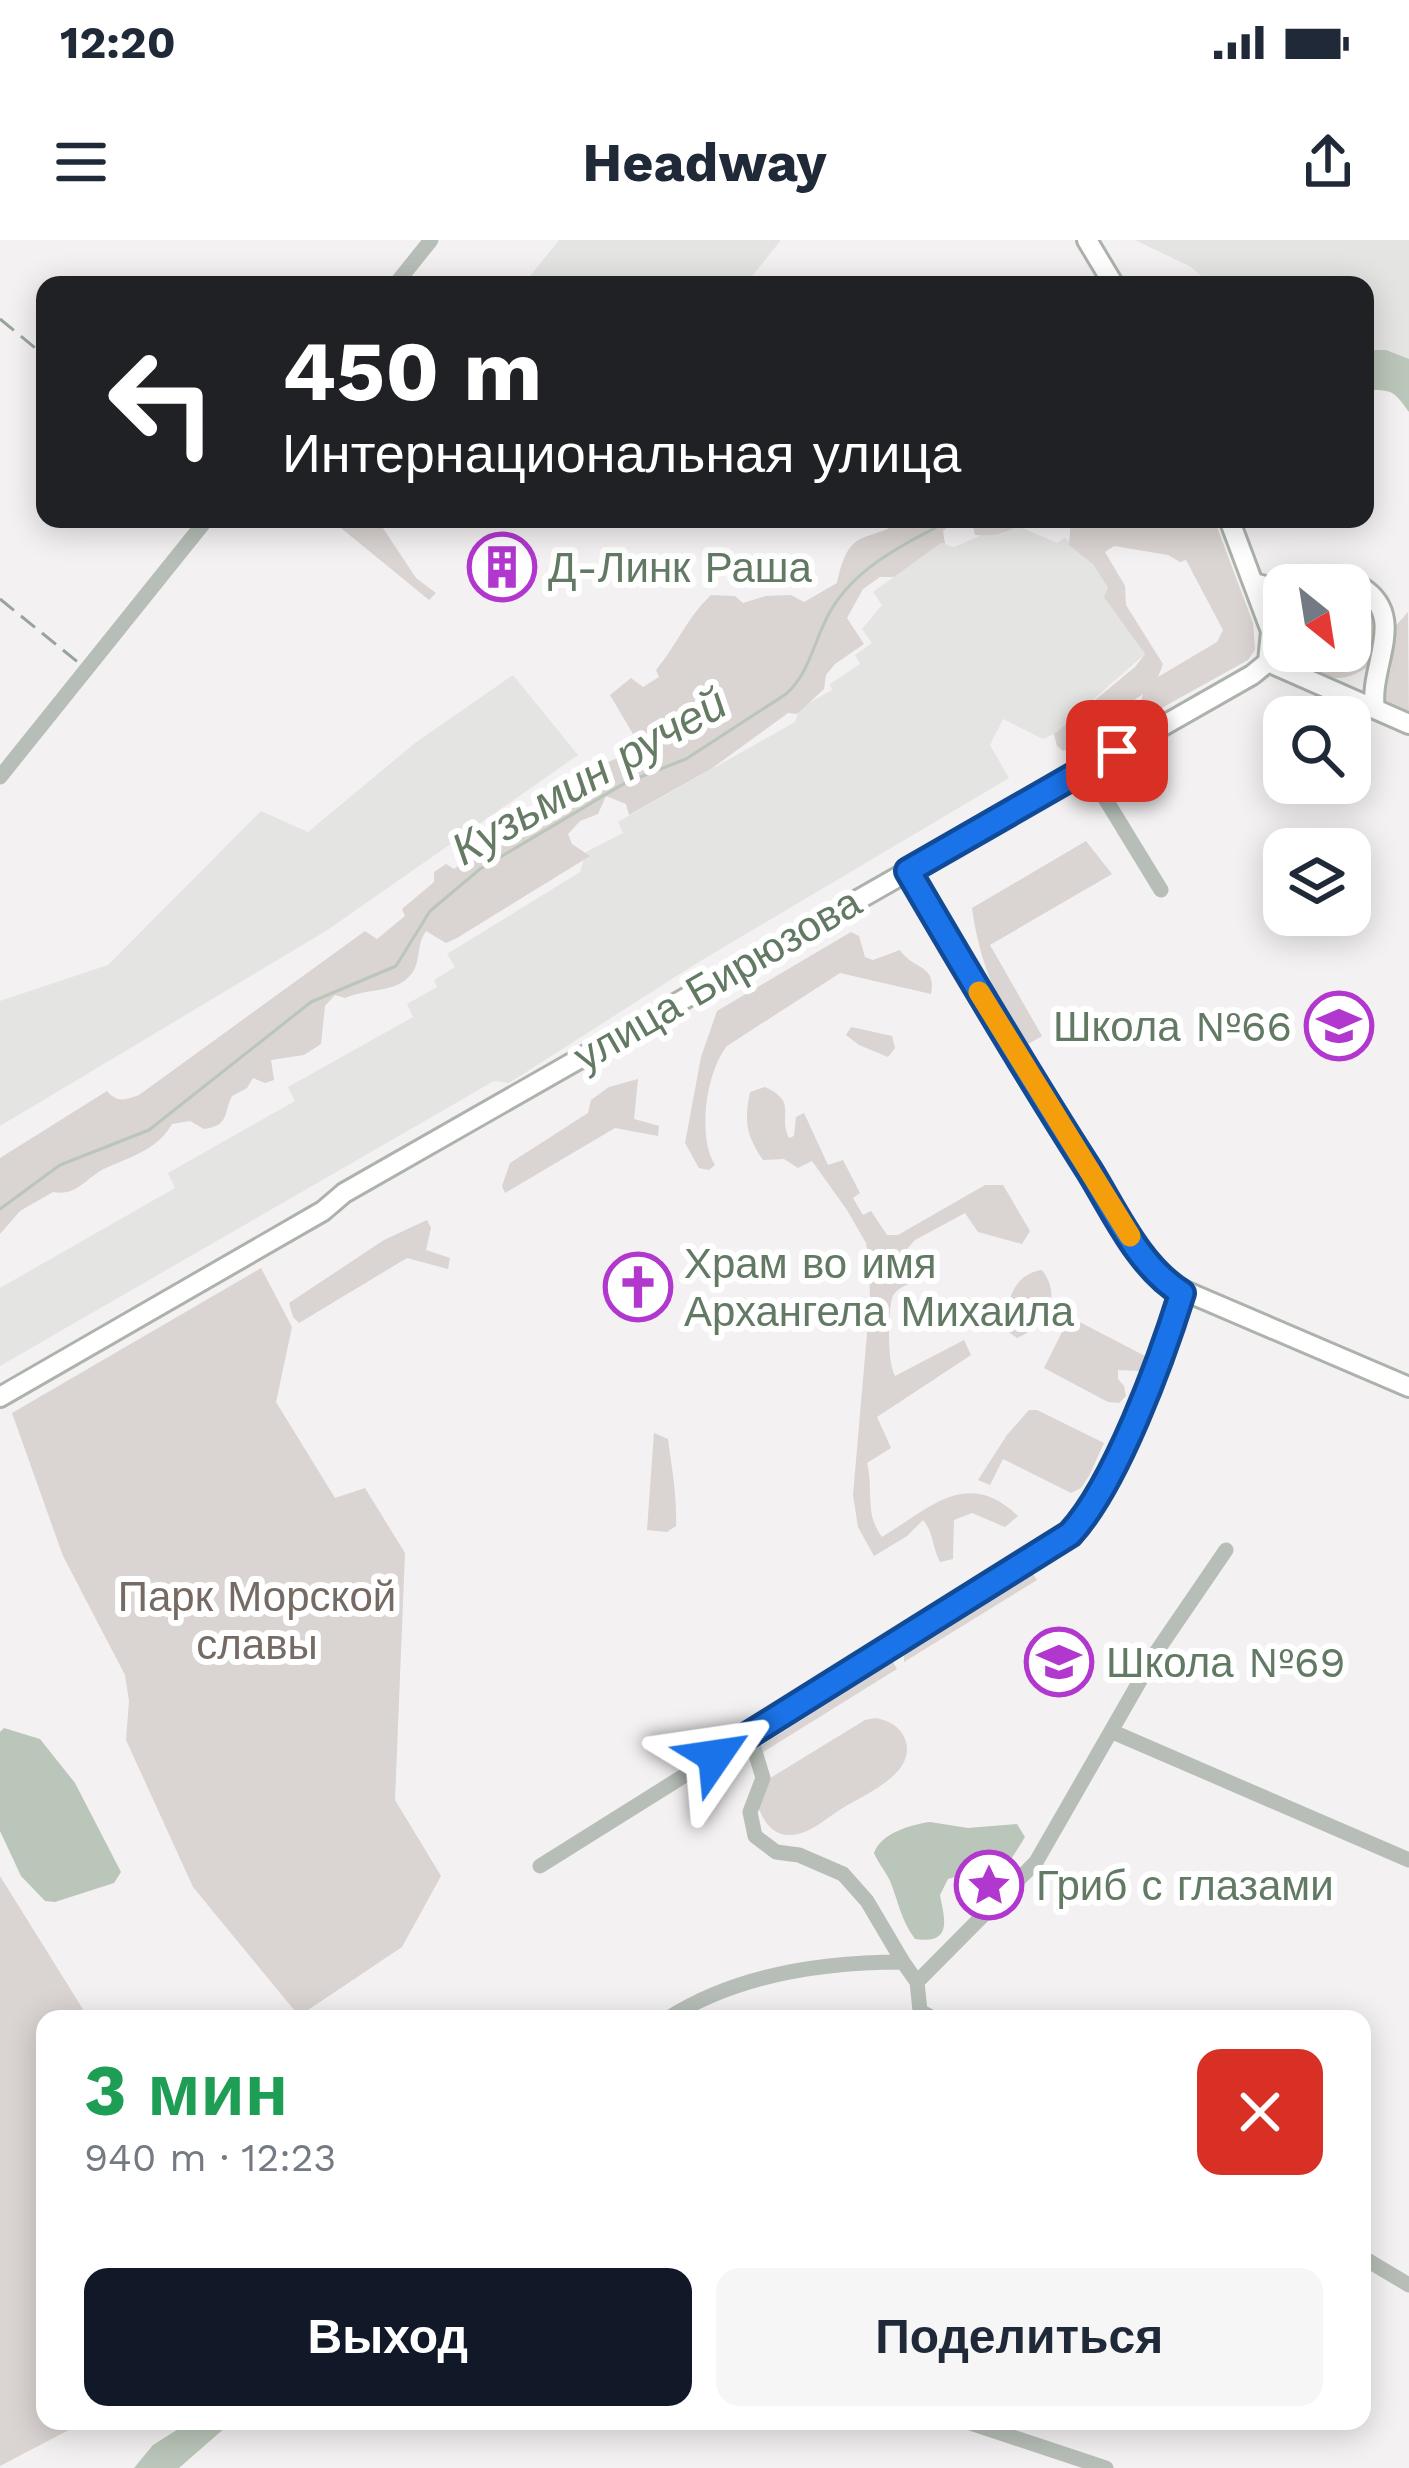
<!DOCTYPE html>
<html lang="ru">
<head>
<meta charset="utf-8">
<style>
  :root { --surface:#fff; --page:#f6f6f7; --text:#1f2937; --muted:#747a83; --accent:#111827 }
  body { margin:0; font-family:"Work Sans",sans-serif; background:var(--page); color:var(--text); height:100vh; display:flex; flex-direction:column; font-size:45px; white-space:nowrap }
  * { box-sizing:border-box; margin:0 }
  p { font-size:39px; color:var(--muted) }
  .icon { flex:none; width:66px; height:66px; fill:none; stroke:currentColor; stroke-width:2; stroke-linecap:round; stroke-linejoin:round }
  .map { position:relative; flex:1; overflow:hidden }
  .side { position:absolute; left:36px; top:1770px; width:1335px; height:420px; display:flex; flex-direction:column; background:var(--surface); border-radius:24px; box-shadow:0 6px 30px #0003 }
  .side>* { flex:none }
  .top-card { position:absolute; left:36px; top:36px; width:1338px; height:252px; border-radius:24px; box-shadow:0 6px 30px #0003; background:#202124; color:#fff; overflow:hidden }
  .needle { width:78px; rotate:150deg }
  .tools { position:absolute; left:1263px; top:324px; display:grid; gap:24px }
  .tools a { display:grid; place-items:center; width:108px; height:108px; border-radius:24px; background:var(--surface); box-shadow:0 6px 30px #0003; font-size:60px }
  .pin { position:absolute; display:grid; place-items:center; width:102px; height:102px; color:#fff; margin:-51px; border-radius:24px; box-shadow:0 6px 18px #0006 }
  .me { position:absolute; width:132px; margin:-66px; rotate:58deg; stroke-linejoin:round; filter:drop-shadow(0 0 9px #0008) }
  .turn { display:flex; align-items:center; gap:42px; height:252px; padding:0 48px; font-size:54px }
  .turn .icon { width:156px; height:156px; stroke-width:2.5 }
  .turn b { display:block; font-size:84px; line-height:102px }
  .round { display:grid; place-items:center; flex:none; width:126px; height:126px; border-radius:24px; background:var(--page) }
  .head { display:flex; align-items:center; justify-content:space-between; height:204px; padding:0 48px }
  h1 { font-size:72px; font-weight:700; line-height:90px; color:#1e9e55 }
  .cta { display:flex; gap:24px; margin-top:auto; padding:24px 48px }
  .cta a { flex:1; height:138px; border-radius:24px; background:var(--accent); color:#fff; font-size:48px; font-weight:700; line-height:138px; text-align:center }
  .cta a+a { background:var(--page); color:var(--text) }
  .status { display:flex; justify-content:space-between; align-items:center; height:84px; padding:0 60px; background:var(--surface); direction:ltr }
  .status svg { height:33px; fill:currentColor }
  header { display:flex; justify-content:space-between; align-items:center; height:156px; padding:0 48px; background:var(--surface); font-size:54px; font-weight:700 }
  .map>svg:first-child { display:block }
</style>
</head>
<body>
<div class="status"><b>12:20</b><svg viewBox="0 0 49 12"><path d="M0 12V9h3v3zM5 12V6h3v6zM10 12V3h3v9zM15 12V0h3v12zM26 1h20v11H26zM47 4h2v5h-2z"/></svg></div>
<header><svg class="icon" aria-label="menu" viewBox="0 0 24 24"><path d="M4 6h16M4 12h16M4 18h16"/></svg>Headway<svg class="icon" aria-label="share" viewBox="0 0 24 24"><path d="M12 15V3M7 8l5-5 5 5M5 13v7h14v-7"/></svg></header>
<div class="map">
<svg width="1409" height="2228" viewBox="0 0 1409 2228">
  <rect width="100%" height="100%" fill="#f4f1f2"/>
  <path fill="#e4e4e3" d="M559,0H781L745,45H523Z
    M1135,0H1409V141L1365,121V45H1212L1191,27Z
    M1018,286L1057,303L1065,298L1093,324L1108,348L1105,357L1145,414L1054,494L1043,499L1003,479L990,505L1009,538L697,723L509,843L494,841L0,1126V1048L175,948L168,933L295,861L288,847L413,777L407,764L437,747L434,740L455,727L447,714L580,632L586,612L623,593L618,582L795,482L800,468L832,450L830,444L860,424L855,415L872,403L862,389L882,365L873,352L941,303L954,307L982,295L1003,294Z
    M513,435L578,515L326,691L0,886V761L108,725L261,571L308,592L415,503Z"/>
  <path fill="#dad4d2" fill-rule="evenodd" d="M330,279H377L416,338L436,353L429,360Z
    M906,279H956L943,291L945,304L941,303L894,337H880L863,349L847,378L864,404L835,424L826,435L824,449L797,474L788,473L711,529L629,575L626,564L606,556L598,574L580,581L568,594L572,604L590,616L457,698L446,703L426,691C417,704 420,716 415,728C402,755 368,747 345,758L335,755L325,766L321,804L304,815L271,820L274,840L265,843L253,838L247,848L232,856C223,874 230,885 204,889L190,881L172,884C157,910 132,916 106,928C86,937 77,957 53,952L20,971L0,994V918L107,851C117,863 125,860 139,855L365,691L377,699L405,676L402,669L434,642V632L446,624L454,629L511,588L509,582L587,531L627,514L636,499L610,455L631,438L643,447L659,437L656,430C677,405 686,379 711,355L735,356L743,363L766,356L791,355L804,362L837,343C850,284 864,306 906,279Z
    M961,279H1023C1012,295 993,296 975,295L972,282Z
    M1071,279H1214L1253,383L1255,410L1248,420L1149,475L1139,468L1143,454C1111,474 1101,498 1063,511L1057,506L1054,494L1135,427L1145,414L1104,357L1108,348L1093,324L1069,305ZM1114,306L1168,315L1180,322L1186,320L1223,390L1217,402L1158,437L1163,424L1126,365L1125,346L1105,312Z
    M1350,350L1361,355L1380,378L1374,421C1348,446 1314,444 1295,411H1350Z
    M1408,372L1409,490L1383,479L1381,446L1391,429L1392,390Z
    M1086,601L1112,634L990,705L1042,796L1023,807C997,761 979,721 972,668Z
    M851,692L859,696L865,717L873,720L900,710C913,730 937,724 931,754L840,733L727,806C706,832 697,896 715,925L709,930L699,928L685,903L701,817L717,771Z
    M851,787L892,796L895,808L888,817L859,805L846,795Z
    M638,839L634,879L659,886L658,896L615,888L505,953L502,946L510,923L588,873L591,860L609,847Z
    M765,847C799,863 777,874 789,898L794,896L796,877L804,873L828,925L843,920L860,953L853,958L863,975L871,971L887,995H898L985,945H1003L1030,991L1022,1004L978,992L965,973L915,1000L906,1010L920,1028L915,1042C906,1045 896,1048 892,1058C888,1074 887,1122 895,1136L964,1100L971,1115L877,1177L891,1208L867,1223C874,1250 864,1273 882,1297C930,1268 967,1227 1018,1276L1005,1287L972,1273L954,1280L953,1319L940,1322C932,1307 934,1293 923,1280L907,1296L874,1316L858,1287L853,1255L870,1059L869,1021L866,1003L847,970L812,921L798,928L784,919L763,920C746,895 744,882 750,852Z
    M427,980L431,988L426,1010L450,1018L448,1029L407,1018L299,1083L293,1077L289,1063L384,1000Z
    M261,1028L292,1087L276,1162L335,1258L365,1248L405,1313L395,1560L441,1636L402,1707L299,1776L193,1647L126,1500L129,1461L125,1435L63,1316L12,1173Z
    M1042,1030C1063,1057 1046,1086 1017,1098L1006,1090C1005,1063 1013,1034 1042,1030Z
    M1072,1078L1147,1117L1140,1131L1118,1130V1139L1124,1146L1126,1156L1119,1163L1108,1162L1044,1128L1068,1080Z
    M1029,1170H1037L1104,1203L1089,1236L1081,1248L1071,1253L1003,1219L990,1245L978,1240L1007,1195Z
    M654,1193L668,1199C672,1230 677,1255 676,1286L667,1292L647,1290Z
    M1033,1334L1037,1340L904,1422V1414Z
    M893,1422L897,1429L755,1517L751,1512Z
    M876,1478C889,1481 900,1486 905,1499C918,1534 863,1555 841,1569C827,1578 808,1595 791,1595C773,1596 764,1582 758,1567L767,1540L865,1480Z
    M0,1636L89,1779H45V2181H86L0,2226Z"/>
  <path fill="#bac6b9" d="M1365,110H1386L1409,119V172C1393,150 1393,150 1365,150Z
    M4,1488L40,1499L75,1543L121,1632L114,1643L55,1662L45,1661L21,1636L0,1591V1492Z
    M930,1582L968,1588L1017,1584L1025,1597L1005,1629L976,1626L965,1634L948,1639L940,1655C944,1677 954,1705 915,1699C901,1681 898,1660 890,1641C885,1630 878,1623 874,1613C881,1593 910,1585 930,1582Z
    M191,2181H244L227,2186L179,2228H134L153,2205Z"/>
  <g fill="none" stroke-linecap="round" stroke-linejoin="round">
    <path stroke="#bac6b9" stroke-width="3" d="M981,279L1000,283L1007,279
      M0,969L60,925L149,890L311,762L396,726L430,671L480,629L625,543L686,519L786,454C811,432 814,398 831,370C854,331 896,308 935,288L942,279"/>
    <defs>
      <path id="major" d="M1087,0L1114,45
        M1229,279L1271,391L1268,422
        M1254,343L1284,351
        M1314,345C1331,339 1345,338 1361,347C1409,377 1368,427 1375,469
        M1268,422L1409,484
        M908,631L1048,866L1136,1005L1166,1043L1409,1147
        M0,1157L323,971L344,953L1252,435L1268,422"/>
    </defs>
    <use href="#major" stroke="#abb3ab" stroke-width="24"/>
    <path stroke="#b6beb7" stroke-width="15" d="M395,45L431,0
      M1087,529L1161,650
      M0,537L207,279
      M1113,1492L1409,1620
      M750,1495L763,1538L750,1572L755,1596L776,1612L799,1615L843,1634L867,1661L903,1722
      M540,1626L1070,1294C1117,1244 1160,1120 1182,1053
      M667,1779C735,1735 822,1722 903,1722L917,1742
      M935,1779L920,1771L917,1742L1036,1622L1157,1411L1226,1310
      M1362,2017L1409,2045
      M964,2181L1106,2228"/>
    <use href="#major" stroke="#fff" stroke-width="18"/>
    <path stroke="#99a49a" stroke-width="3" stroke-dasharray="18 9" stroke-linecap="butt" d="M0,79L45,116
      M0,359L79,423"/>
  </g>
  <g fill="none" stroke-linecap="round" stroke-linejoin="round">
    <defs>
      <path id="route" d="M715,1516L1070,1294C1116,1244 1161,1120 1182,1053C1139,1027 1115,972 1089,930C1026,832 967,732 908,631L1117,511"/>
    </defs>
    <use href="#route" stroke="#114b97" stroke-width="30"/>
    <use href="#route" stroke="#1a73e8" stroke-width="21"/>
    <path stroke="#f59e0b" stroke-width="21" d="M979,752L1130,996"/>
  </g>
  <defs>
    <symbol id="building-ring" viewBox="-11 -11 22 22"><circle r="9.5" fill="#fff" stroke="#b137ce" stroke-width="1.5"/><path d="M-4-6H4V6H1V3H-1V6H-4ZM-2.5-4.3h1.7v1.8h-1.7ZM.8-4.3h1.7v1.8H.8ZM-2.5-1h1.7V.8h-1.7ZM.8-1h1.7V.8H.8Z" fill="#b137ce"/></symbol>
    <symbol id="school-ring" viewBox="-11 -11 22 22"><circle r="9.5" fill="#fff" stroke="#b137ce" stroke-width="1.5"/><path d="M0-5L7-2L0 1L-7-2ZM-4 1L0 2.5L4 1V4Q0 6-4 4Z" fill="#b137ce"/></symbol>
    <symbol id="church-ring" viewBox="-11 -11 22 22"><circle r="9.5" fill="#fff" stroke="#b137ce" stroke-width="1.5"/><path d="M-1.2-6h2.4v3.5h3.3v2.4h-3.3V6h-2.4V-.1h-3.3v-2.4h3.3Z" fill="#b137ce"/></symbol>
    <symbol id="sight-ring" viewBox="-11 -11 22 22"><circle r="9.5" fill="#fff" stroke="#b137ce" stroke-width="1.5"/><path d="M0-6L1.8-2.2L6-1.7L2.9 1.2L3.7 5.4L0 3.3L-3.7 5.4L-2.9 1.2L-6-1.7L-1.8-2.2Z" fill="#b137ce"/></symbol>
  </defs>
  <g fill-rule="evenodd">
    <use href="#building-ring" x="464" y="289" width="76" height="76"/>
    <use href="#school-ring" x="1301" y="748" width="76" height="76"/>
    <use href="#church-ring" x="600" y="1009" width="76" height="76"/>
    <use href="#school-ring" x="1021" y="1384" width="76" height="76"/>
    <use href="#sight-ring" x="951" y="1607" width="76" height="76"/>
  </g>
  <g text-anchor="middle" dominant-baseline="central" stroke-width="12" stroke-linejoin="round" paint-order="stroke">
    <g font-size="42" fill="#627963" stroke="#fff" text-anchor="start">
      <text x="548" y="327">Д-Линк Раша</text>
      <text x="1292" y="786" text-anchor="end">Школа №66</text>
      <text x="684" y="1023">Храм во имя<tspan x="684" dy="48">Архангела Михаила</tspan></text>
      <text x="1106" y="1422">Школа №69</text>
      <text x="1036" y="1645">Гриб с глазами</text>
    </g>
    <g font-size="42" fill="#627963" stroke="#fff">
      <text transform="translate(717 739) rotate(-30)">улица Бирюзова</text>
    </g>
    <g font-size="42" fill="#766b64" stroke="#fff">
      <text x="257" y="1356">Парк Морской<tspan x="257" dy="48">славы</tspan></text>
    </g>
    <g font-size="45" font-style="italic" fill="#667b63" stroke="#fff">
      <text transform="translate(589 536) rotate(-30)">Кузьмин ручей</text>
    </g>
  </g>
</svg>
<div class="tools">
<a><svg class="needle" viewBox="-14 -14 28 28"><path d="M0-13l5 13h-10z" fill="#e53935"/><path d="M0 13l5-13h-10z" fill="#747a83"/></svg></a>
<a><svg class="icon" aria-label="search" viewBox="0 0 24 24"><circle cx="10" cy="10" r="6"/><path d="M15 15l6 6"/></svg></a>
<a><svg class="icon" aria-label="layers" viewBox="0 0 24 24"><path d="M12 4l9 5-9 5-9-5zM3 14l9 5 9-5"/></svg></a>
</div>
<div class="pin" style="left:1117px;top:511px;background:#d93025"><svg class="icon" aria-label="arrive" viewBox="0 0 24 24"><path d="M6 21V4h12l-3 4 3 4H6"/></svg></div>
<svg class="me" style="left:715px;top:1516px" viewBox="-20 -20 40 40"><path d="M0-17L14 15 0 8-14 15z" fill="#1a73e8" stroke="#fff" stroke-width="4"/></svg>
<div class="top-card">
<div class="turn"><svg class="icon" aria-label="left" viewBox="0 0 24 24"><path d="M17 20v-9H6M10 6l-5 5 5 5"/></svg><div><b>450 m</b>Интернациональная улица</div></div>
</div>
<section class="side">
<div class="head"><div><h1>3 мин</h1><p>940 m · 12:23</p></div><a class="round" style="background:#d93025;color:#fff"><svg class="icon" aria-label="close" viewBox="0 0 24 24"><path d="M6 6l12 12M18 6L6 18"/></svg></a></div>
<div class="cta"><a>Выход</a><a>Поделиться</a></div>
</section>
</div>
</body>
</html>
